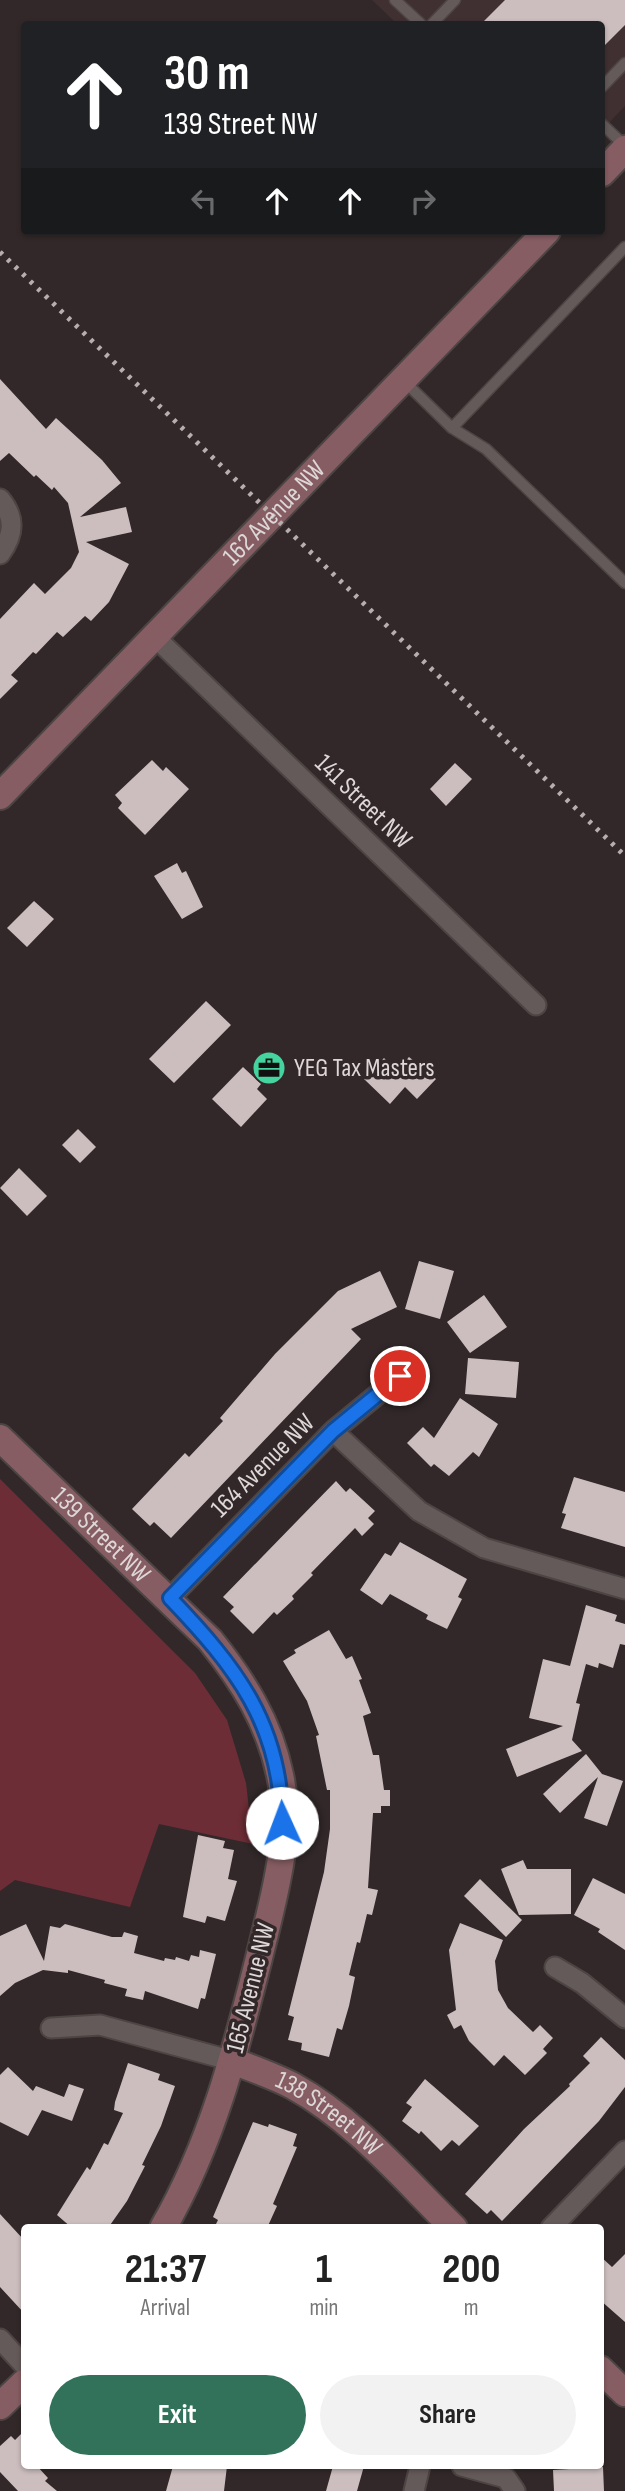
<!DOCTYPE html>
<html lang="en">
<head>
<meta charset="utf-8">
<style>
  :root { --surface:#fff; --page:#f2f2f2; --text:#222; --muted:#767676; --accent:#32725a }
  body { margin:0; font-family:"Sofia Sans Condensed",sans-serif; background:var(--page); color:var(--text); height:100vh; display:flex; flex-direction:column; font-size:26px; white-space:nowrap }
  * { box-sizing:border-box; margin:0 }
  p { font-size:23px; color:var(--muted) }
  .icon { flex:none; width:38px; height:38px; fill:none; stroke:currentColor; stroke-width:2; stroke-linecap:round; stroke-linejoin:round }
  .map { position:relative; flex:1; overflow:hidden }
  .drawer { position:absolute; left:21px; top:2224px; width:583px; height:245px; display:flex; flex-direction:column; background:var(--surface); border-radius:7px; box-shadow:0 2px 5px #0004 }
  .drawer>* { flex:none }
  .hud { position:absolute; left:21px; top:21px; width:584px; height:214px; border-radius:7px; box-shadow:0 2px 5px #0004; background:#202124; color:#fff; overflow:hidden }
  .pin { position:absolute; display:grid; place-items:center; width:60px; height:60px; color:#fff; margin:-30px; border:4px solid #fff; border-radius:50%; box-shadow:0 2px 7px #0007 }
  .me { position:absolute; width:77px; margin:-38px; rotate:358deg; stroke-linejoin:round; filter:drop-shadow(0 0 5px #0008) }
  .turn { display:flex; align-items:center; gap:24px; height:147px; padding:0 28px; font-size:32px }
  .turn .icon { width:91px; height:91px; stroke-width:2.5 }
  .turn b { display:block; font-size:49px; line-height:60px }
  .lanes { display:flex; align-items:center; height:66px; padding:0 28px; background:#0003; justify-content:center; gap:35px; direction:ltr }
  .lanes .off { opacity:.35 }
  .eta { display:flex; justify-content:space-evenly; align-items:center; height:119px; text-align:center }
  .eta b { font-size:42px; font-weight:700; line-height:49px }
  .action { display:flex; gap:14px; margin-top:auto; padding:14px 28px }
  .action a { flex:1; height:80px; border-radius:42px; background:var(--accent); color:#fff; font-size:28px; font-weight:700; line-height:80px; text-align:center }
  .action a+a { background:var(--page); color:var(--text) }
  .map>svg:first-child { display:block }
</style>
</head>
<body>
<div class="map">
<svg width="625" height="2491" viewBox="0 0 625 2491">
  <rect width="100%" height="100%" fill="#322829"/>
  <path fill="#413031" d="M372,0H625V106L602,130V24H397Z"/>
  <path fill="#6d2d36" d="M0,1479L195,1673L227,1720L246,1783L253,1844L159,1824L130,1907L15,1880L0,1891Z"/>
  <path fill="#ccbebf" d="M505,0H625V25L602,48V24H481Z
    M0,379L46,429L56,418L102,460L121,483L80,517L126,507L132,532L86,542L129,564L109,602L91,621L85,616L63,637L57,632L36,654L33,652L11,675L18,681L0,699V619L34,583L45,594L71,568L79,552L68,503L54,487L52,490L36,475L34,477L9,453L0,461Z
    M152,760L163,771L166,767L189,789L145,835L118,808L122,803L115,795Z
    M455,763L472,779L446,806L430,789Z
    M177,863L182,873L186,871L203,907L182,919L154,876Z
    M34,901L54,919L27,947L7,928Z
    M206,1001L231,1025L174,1083L149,1059Z
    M409,1057L436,1079L417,1099L405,1087L390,1104L364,1079L384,1058L396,1070Z
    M243,1067L261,1084L257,1089L267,1099L241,1127L212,1099Z
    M78,1129L96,1147L80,1163L62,1145Z
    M19,1168L47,1196L27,1216L0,1188Z
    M419,1261L454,1271L440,1319L405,1309Z
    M380,1271L397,1307L351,1329L361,1339L171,1538L154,1522L150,1526L132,1509L185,1453L189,1457L223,1421L220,1418L275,1354L338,1291Z
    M484,1295L507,1327L470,1353L447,1322Z
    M468,1358L519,1362L516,1398L465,1394Z
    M460,1398L498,1424L479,1457L473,1452L449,1476L434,1464L431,1467L407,1443L423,1427L434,1438Z
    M574,1477L625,1492V1547L561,1528L566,1514L562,1513Z
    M336,1481L346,1492L350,1488L375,1511L368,1518L374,1524L362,1536L355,1528L311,1573L313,1575L292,1596L294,1599L277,1615L274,1612L253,1634L230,1611L234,1607L223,1597Z
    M400,1542L467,1579L458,1597L462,1599L447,1629L426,1619L428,1615L390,1594L382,1605L360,1590L385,1553L391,1556Z
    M586,1605L617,1615L615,1621L625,1624V1645L620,1644L613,1668L599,1663L598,1668L586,1664L576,1703L580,1704L572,1740L582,1751L517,1777L506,1749L563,1726L529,1718L543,1659L570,1666Z
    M329,1630L346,1659L352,1656L362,1679L359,1680L371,1713L363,1716L373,1755H379L384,1790H390V1806H381V1813H373L368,1888L378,1890L372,1915L367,1914L360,1943L357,1942L349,1975L355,1977L349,2006L342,2030L337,2028L329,2057L301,2050L302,2043L288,2040L294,2017L288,2015L324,1872L330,1829V1790H327L316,1736L319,1735L307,1701L283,1661L296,1653L294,1650Z
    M586,1754L602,1774L623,1781L607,1826L584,1818L598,1777L560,1813L543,1794Z
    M198,1835L225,1841L223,1848L234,1850L228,1879L237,1881L225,1921L207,1916L205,1923L183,1917Z
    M523,1860L527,1869H571V1914L519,1915L501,1869Z
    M593,1878L625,1894V1950L598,1932L600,1929L574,1915Z
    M480,1879L522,1920L506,1937L464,1896Z
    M460,1923L503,1940L495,1961L498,1990L508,2008L533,2032L540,2025L553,2038L543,2049L547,2053L525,2075L504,2055L494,2066L469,2041L461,2025L454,2029L447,2015L456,2010L449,1950Z
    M26,1924L44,1961L50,1926L60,1928L65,1924L112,1937H122L124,1932L138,1936L134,1953L164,1961L165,1958L175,1960L176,1957L189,1961L191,1955L199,1957L200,1950L216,1954L205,1999L201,1998L198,2009L145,1991L143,2000L125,1996L127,1989L104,1983L105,1980L68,1970V1973L43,1970L15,1983L0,1996V1936Z
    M601,2037L625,2060V2087L599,2121L502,2221L491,2210L487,2214L465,2194L524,2129L570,2086L569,2084L590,2063L583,2056Z
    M128,2063L160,2074L158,2080L175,2086L161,2126L142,2165L145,2166L127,2201L108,2228H72L57,2215L87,2167L90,2170L104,2143L108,2145L123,2113L114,2110L115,2102Z
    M8,2067L33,2091L36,2086L64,2097L69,2084L84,2089L72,2121L42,2110L28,2136L0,2122V2075Z
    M425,2079L479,2126L459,2146L452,2140L441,2151L421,2131L419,2134L402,2121L412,2107L406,2103Z
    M253,2122L268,2127L269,2124L297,2134L293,2146L297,2147L273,2204L277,2206L267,2228H214L218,2220L213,2217Z
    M0,2214L24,2240V2313L0,2287Z
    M625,2254V2322L600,2300V2256L612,2267Z
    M24,2431V2466H37L48,2478L45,2481L57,2491H18L0,2472V2446L11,2436L15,2440Z
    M173,2466H227L224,2491H166Z
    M333,2466H364L357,2491H326Z
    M603,2467L604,2491H554L553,2470Z"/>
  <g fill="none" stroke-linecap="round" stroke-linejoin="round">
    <defs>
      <path id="lane" d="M395,0L421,24
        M432,24L455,0
        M602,87L625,63
        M602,124L625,146
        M403,380L452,428L625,247
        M452,428L486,449L625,583"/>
      <path id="street" d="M0,499C16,518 14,535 0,554
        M154,636L536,1005
        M333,1431L419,1511L484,1548L625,1589
        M170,1598L333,1431L400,1376
        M555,1967L582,1983L625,2018
        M51,2028L100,2025L233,2061
        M551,2228L625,2151
        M0,2339L24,2365
        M462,2466L506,2478L515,2491
        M414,2491L420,2466"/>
      <g id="secondary">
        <path d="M602,173L625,149"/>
        <path id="s1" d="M0,796L547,231"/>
        <path id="s2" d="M0,1438L210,1640C243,1681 269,1722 280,1775C293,1835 273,1900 259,1958C235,2053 212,2143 163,2228"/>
        <path id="s3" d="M233,2061C253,2069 274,2076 293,2086C355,2120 404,2179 454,2228"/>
        <path d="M600,2369L625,2393"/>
        <path d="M0,2406L24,2383"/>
      </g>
    </defs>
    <use href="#lane" stroke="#4d4444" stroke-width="13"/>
    <use href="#street" stroke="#4d4444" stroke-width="23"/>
    <use href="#secondary" stroke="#4d4444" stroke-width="30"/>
    <use href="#lane" stroke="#655a5a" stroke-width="10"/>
    <use href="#street" stroke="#655a5a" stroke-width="19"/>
    <use href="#secondary" stroke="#865d62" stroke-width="26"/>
    <path stroke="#b7afaf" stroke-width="5" stroke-dasharray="3.5 7" stroke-linecap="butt" d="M0,252L625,856"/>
  </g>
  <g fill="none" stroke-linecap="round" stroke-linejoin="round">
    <defs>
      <path id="route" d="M282,1823C281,1724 236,1667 170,1598L333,1431L400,1376"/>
    </defs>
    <use href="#route" stroke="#114b97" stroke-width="18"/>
    <use href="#route" stroke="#1a73e8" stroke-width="12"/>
  </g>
  <defs>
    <symbol id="office-disc" viewBox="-11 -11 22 22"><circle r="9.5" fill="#45d49f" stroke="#322829"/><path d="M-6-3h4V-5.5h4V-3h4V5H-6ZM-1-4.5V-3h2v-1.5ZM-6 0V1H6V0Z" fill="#111"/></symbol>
  </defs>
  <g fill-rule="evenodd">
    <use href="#office-disc" x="250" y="1049" width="38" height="38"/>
  </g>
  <g text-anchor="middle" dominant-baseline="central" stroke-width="7" stroke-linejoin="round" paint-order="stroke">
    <g font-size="26" fill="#ded7d7" stroke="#322829">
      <text stroke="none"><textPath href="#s1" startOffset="394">162 Avenue NW</textPath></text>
      <text transform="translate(363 802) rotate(44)">141 Street NW</text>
      <text transform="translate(263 1466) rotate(-45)">164 Avenue NW</text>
      <text stroke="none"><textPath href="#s2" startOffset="140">139 Street NW</textPath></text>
      <text transform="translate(251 1988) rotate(-76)">165 Avenue NW</text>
      <text stroke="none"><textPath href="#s3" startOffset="110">138 Street NW</textPath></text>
    </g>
    <g font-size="26" fill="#ded7d7" stroke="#322829" text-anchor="start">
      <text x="294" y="1068">YEG Tax Masters</text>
    </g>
  </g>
</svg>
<div class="pin" style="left:400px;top:1376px;background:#d93025"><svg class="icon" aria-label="arrive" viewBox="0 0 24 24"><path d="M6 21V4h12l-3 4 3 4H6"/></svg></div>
<svg class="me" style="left:282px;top:1823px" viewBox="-20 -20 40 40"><circle r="19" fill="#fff"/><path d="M0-13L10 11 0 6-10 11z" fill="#1a73e8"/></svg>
<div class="hud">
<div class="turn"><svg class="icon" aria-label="ahead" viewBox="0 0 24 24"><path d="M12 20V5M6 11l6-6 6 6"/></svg><div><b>30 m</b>139 Street NW</div></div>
<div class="lanes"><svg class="icon off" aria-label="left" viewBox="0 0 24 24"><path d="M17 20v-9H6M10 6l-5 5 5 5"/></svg><svg class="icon" aria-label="ahead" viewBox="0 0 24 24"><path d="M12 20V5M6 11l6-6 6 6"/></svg><svg class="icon" aria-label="ahead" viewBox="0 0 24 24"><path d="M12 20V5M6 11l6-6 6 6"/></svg><svg class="icon off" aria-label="right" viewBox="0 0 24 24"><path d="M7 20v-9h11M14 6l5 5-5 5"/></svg></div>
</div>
<section class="drawer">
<div class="eta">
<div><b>21:37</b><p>Arrival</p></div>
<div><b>1</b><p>min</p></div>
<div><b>200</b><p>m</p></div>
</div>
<div class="action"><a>Exit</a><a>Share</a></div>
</section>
</div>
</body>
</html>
